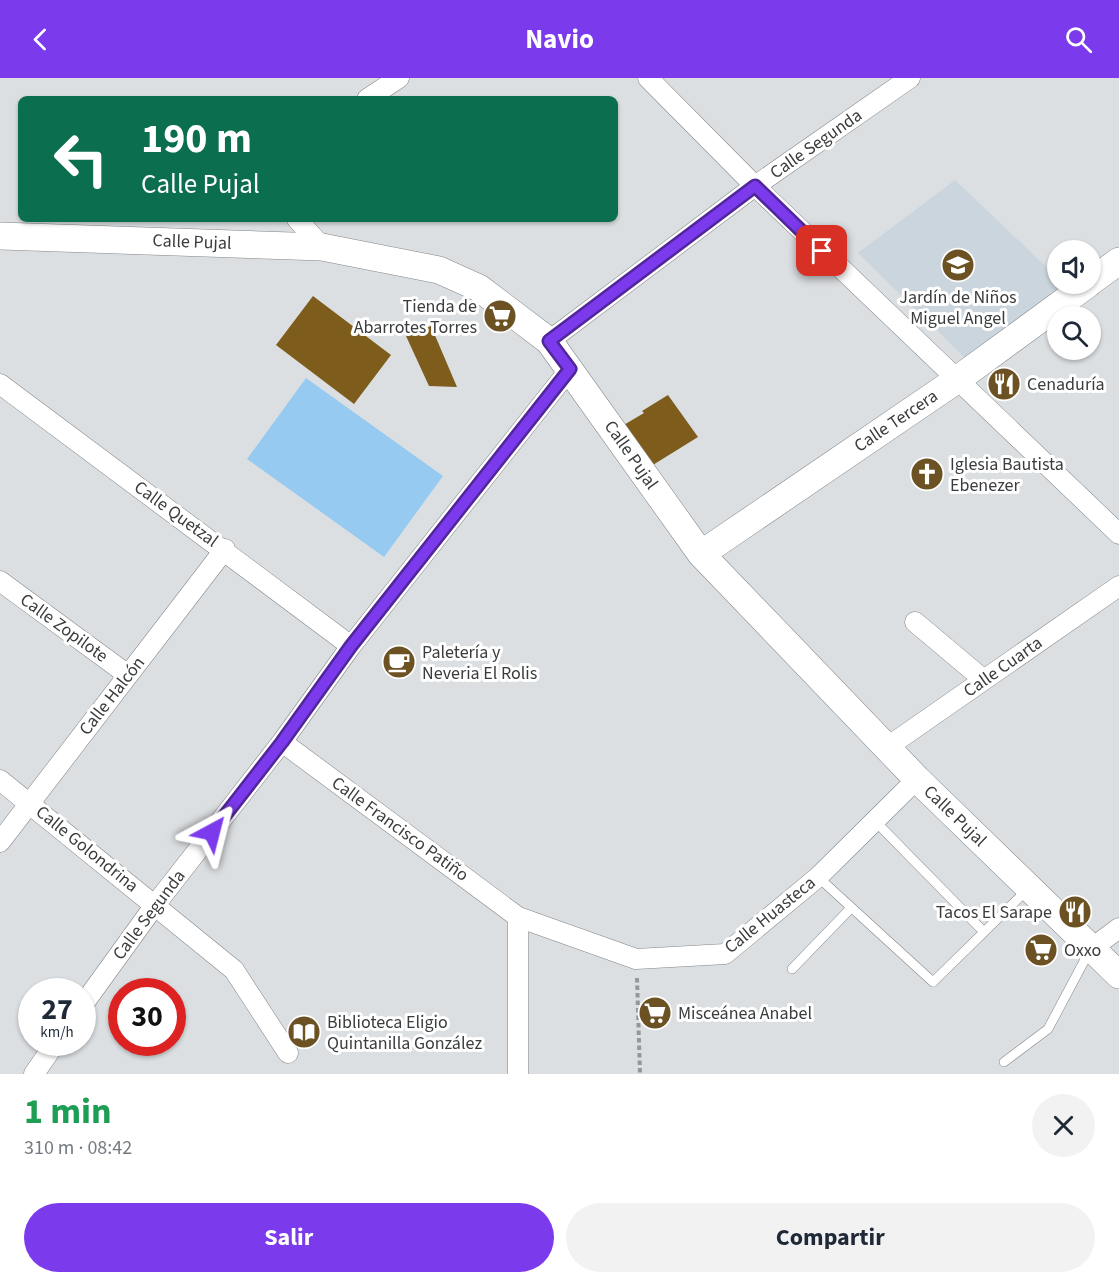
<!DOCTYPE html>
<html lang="es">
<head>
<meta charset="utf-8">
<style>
  :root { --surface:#fff; --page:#f2f2f3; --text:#1f2937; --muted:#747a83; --accent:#7c3aed }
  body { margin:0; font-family:"Source Sans 3",sans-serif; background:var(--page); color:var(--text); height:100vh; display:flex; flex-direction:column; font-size:22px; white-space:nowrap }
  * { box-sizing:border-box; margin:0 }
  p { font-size:20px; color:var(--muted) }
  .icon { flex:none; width:33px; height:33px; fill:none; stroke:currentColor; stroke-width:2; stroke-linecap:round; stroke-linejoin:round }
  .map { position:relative; height:996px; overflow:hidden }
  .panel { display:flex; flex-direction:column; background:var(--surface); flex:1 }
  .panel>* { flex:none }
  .banner { position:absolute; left:18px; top:18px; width:600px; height:126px; border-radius:9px; box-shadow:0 2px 4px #0004; background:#0b6e4f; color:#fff; overflow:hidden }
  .controls { position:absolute; left:1047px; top:162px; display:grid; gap:12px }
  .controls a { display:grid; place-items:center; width:54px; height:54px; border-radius:50%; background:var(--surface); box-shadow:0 2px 4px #0004; font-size:30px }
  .speed { position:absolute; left:18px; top:900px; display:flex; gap:12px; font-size:30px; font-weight:700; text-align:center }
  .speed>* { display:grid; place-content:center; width:78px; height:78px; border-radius:50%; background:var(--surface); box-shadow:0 2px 4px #0004; line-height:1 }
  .speed small { font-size:15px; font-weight:400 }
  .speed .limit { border:9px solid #d22; background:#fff; color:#111 }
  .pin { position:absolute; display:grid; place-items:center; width:51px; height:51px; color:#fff; margin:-26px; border-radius:12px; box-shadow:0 3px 9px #0006 }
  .me { position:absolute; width:66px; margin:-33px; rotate:38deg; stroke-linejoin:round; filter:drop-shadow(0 0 4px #0008) }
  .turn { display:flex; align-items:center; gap:21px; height:126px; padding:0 24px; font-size:27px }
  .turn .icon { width:78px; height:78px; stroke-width:2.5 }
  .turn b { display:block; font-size:42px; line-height:51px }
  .round { display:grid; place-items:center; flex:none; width:63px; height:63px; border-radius:32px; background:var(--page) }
  .overview { display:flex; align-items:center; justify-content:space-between; height:102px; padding:0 24px }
  h1 { font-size:36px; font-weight:700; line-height:45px; color:#1e9e55 }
  .primary-button { display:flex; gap:12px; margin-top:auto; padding:12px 24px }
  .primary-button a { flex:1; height:69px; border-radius:36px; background:var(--accent); color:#fff; font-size:24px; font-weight:700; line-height:69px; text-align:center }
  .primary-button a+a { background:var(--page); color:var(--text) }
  header { display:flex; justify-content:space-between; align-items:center; height:78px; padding:0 24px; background:var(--accent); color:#fff; font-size:27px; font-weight:700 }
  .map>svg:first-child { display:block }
</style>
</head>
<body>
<header><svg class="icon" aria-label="back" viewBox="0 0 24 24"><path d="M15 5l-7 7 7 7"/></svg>Navio<svg class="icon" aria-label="search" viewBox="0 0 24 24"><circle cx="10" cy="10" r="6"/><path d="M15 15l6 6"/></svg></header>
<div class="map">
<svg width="1119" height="996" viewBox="0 0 1119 996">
  <rect width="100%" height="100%" fill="#dcdfe2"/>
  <path fill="#cbd5dd" d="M955,102L1057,199L1058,206H1064L1067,208L968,283L858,175Z"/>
  <path fill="#96caf1" d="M306,300L443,398L384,479L247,381Z"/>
  <path fill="#7e5d1c" d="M313,218L391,277L354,326L276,267Z
    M431,248L457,309L429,308L406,258Z
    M668,317L698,359L648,390L622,348L644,335L642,333Z"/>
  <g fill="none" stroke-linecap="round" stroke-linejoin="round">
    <defs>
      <path id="lane" d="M875,743L984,854
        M818,799L933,904L1028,811
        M792,891L851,830
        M1004,984L1048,951L1090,872"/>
      <path id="street" d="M648,0L755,108L1119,456
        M367,21L399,0
        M297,141L322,169
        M549,263L755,108L910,0
        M0,306L351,568
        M0,503L128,597
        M915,544L984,602
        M282,664L518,839L636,881L725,876L818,799L917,701
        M886,670L1119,508
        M0,702L234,892L288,975
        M0,764L225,471
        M1091,871L1119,850
        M82,928L155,827L282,664L351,568L570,291
        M34,996L56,964
        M518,996V839"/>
      <path id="secondary" d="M0,158L322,169L439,192L479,210L549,263L701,476L917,701L1119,897
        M1090,204L1119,183
        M701,476L958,301L1088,206"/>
    </defs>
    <use href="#lane" stroke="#838689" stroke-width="10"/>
    <use href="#street" stroke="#838689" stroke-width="21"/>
    <use href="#secondary" stroke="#838689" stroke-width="28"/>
    <path stroke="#949698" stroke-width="4" stroke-dasharray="4.5 3" stroke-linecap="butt" d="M637,900L640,996"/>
    <use href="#lane" stroke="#fff" stroke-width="9"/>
    <use href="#street" stroke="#fff" stroke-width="20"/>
    <use href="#secondary" stroke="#fff" stroke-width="27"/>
  </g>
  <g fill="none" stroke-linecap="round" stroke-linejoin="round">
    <defs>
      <path id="route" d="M212,754L282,664L351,568L570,291L549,263L755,108L822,173"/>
    </defs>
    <use href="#route" stroke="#51269a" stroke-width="15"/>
    <use href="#route" stroke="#7c3aed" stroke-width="10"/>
  </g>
  <defs>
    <symbol id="school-disc" viewBox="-11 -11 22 22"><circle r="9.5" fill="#6c5223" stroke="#fff"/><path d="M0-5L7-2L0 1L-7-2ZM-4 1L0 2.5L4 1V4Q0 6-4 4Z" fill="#fff"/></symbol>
    <symbol id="supermarket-disc" viewBox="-11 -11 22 22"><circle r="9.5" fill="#6c5223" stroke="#fff"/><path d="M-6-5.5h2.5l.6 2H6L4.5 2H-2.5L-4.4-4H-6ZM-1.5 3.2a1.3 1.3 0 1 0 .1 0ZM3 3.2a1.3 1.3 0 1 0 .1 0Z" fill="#fff"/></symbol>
    <symbol id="restaurant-disc" viewBox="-11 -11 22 22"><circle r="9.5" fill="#6c5223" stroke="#fff"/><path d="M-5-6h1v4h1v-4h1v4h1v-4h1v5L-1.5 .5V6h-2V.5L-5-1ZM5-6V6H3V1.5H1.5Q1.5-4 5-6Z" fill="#fff"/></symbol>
    <symbol id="church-disc" viewBox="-11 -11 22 22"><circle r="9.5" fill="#6c5223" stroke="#fff"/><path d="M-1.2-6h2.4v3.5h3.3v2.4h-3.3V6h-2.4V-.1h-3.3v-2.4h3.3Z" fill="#fff"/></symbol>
    <symbol id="cafe-disc" viewBox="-11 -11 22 22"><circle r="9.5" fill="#6c5223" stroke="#fff"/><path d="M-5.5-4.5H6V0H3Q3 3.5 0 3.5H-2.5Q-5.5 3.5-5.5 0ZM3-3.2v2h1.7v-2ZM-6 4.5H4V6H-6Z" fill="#fff"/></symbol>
    <symbol id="library-disc" viewBox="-11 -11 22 22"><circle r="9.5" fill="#6c5223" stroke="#fff"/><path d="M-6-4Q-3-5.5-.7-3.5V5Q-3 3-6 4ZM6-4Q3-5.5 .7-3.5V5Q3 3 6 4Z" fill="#fff"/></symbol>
  </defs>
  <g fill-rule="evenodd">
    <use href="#school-disc" x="939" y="168" width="38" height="38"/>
    <use href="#supermarket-disc" x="481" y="219" width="38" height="38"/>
    <use href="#restaurant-disc" x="985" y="287" width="38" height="38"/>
    <use href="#church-disc" x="908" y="377" width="38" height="38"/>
    <use href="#cafe-disc" x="380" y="565" width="38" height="38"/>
    <use href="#restaurant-disc" x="1056" y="815" width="38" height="38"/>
    <use href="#supermarket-disc" x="1022" y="853" width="38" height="38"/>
    <use href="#supermarket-disc" x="636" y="916" width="38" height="38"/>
    <use href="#library-disc" x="285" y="935" width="38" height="38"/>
  </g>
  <g text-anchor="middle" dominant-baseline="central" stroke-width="6" stroke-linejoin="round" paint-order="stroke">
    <g font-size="18" fill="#3a3c3d" stroke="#fff">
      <text transform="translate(816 66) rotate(-35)">Calle Segunda</text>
      <text transform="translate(192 164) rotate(2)">Calle Pujal</text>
      <text transform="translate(896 343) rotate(-34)">Calle Tercera</text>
      <text transform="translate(631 377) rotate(55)">Calle Pujal</text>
      <text transform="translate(176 436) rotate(36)">Calle Quetzal</text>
      <text transform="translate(64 550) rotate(36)">Calle Zopilote</text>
      <text transform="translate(1003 589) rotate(-35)">Calle Cuarta</text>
      <text transform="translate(112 618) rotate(-52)">Calle Halcón</text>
      <text transform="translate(955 738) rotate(44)">Calle Pujal</text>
      <text transform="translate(400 751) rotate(36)">Calle Francisco Patiño</text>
      <text transform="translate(87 771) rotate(39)">Calle Golondrina</text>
      <text transform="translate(149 837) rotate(-53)">Calle Segunda</text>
      <text transform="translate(770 837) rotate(-39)">Calle Huasteca</text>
    </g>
    <g font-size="18" fill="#3a3c3d" stroke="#fff" text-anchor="start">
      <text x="958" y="219" text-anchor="middle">Jardín de Niños<tspan x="958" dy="21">Miguel Angel</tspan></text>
      <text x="477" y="228" text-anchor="end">Tienda de<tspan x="477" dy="21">Abarrotes Torres</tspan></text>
      <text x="1027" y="306">Cenaduría</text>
      <text x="950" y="386">Iglesia Bautista<tspan x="950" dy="21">Ebenezer</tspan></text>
      <text x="422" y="574">Paletería y<tspan x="422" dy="21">Neveria El Rolis</tspan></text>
      <text x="1052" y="834" text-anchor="end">Tacos El Sarape</text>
      <text x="1064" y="872">Oxxo</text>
      <text x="678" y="935">Misceánea Anabel</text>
      <text x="327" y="944">Biblioteca Eligio<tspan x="327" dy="21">Quintanilla González</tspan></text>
    </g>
  </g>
</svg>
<div class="controls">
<a><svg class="icon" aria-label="sound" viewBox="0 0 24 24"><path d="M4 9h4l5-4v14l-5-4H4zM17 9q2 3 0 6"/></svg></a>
<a><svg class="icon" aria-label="search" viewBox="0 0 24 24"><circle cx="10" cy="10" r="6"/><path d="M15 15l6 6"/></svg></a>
</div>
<div class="speed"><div>27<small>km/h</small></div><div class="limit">30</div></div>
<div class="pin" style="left:822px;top:173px;background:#d93025"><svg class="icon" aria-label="arrive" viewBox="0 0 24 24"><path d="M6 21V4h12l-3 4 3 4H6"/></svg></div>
<svg class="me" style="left:212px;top:754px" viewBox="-20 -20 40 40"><path d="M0-17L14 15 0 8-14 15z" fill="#7c3aed" stroke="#fff" stroke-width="4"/></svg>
<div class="banner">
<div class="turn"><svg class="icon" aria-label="left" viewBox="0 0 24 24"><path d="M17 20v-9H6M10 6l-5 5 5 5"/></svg><div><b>190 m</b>Calle Pujal</div></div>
</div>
</div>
<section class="panel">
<div class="overview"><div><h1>1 min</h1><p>310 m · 08:42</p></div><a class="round"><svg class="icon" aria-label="close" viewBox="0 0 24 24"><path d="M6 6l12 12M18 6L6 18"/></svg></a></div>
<div class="primary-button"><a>Salir</a><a>Compartir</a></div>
</section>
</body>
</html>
